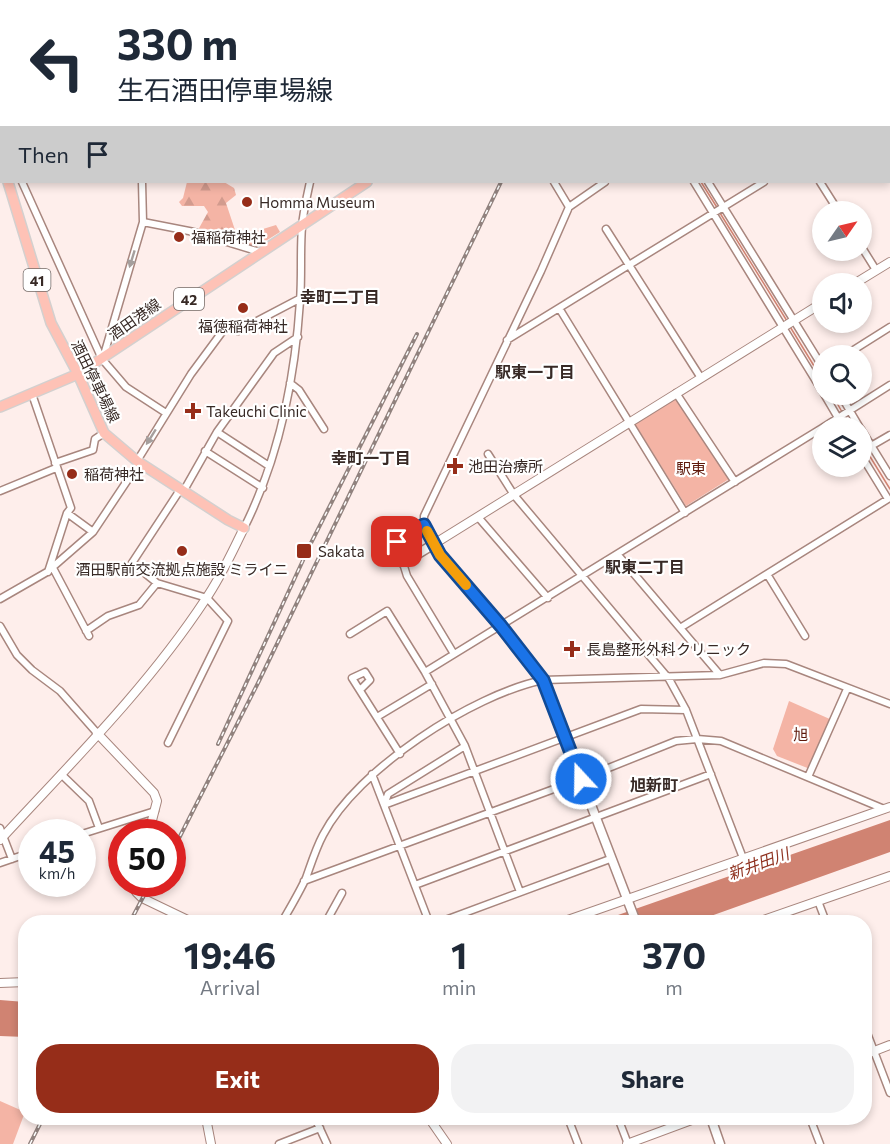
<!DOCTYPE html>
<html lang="en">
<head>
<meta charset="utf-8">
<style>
  :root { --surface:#fff; --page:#f2f2f3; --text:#1f2937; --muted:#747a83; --accent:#962d19 }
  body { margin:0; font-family:Commissioner,"Noto Sans JP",sans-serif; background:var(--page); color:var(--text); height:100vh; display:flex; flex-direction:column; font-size:22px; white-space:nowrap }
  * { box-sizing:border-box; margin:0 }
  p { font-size:20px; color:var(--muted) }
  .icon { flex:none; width:33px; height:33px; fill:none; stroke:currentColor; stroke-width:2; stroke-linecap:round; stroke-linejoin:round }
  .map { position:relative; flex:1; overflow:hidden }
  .side { position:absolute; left:18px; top:915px; width:854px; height:210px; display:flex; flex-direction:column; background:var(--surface); border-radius:24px; box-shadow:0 3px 9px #0003 }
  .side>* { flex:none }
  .banner { position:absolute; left:0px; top:0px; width:891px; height:183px; box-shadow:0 3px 9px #0003; background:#fff; color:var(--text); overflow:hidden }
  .needle { width:39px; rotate:56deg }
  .fabs { position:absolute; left:812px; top:201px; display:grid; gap:12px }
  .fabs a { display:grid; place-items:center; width:60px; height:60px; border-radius:50%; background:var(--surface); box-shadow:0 3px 9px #0003; font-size:30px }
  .speed { position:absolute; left:18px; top:819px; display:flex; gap:12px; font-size:30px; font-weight:700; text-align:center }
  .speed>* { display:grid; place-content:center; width:78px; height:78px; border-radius:50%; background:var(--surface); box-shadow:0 3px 9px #0003; line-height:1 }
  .speed small { font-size:15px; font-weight:400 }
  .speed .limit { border:9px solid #d22; background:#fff; color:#111 }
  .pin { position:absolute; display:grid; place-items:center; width:51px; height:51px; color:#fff; margin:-26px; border-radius:12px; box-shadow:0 3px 9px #0006 }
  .me { position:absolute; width:66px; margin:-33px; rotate:339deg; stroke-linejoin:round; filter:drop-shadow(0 0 4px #0008) }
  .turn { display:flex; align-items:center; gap:21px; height:126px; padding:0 18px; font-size:27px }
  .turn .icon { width:78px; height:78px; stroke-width:2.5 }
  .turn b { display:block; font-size:42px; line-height:51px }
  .then { display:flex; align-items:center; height:57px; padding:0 18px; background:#0003; gap:12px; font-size:22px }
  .eta { display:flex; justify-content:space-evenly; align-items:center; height:102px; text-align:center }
  .eta b { font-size:36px; font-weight:700; line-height:42px }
  .button { display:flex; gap:12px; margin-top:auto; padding:12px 18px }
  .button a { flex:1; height:69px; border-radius:24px; background:var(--accent); color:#fff; font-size:24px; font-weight:700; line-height:69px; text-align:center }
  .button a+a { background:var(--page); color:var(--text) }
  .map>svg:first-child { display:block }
</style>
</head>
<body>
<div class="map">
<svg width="890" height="1144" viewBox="0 0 890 1144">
  <defs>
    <pattern id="forest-firs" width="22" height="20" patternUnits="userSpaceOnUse" patternTransform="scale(1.5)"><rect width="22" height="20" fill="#f4b4a5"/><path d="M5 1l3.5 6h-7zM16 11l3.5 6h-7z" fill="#d29b8e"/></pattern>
  </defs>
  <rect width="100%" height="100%" fill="#feeeeb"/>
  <path fill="url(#forest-firs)" d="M187,182H224L234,188L236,195L226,203L235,230L240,236L276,225L280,232L256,247L198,230L208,212L204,206H182L179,202L183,198Z"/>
  <path fill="#f4b4a5" d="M675,398L729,479L686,506L635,424Z
    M789,701L832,720L810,769L777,756L773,749Z
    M0,1101L25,1112L13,1144H0Z"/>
  <path fill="#d08372" d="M890,820V852L694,922H598Z
    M0,1000L25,1002V1037L0,1036Z"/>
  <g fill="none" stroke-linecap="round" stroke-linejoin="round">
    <path stroke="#d08372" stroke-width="1.5" d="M701,182L718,209
      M720,213L787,321
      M789,325L822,379
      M832,394L842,412
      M845,416L852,428
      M861,442L890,489"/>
    <defs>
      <path id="minor" d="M432,0L433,2
        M563,0L564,2
        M595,0L596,2
        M871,0L872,2
        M106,2L108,0
        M487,2L489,0
        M615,2L617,0
        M711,2L714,0
        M890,28V29
        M890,104V103
        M22,182L102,359L126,387L166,413
        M554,182L569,207
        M694,182L822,391
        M708,182L822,366
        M820,182L839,212
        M143,222L194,232L260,252
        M606,229L701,378
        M861,246L876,270
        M559,308L685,513
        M507,340L764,182
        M844,356L890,327
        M103,358L143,222L142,182
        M290,383L299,390L324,429
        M676,393L735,482
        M32,394L71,508L67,513L93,532
        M824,394L844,428
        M840,394L860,428
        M822,428L890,385
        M861,429L890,476
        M217,432L269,466
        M871,446L890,435
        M205,451L263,488
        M488,454L514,495L669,679L686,710L743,858
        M137,461L191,374L228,324L238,331L301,298
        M55,463L93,450L95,439L104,433
        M0,491L56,468
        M183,492L217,432L274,353L298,337
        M478,517L548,598
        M424,525V516L541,271L569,207L605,182
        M244,528C279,458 295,378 300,301C302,276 300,251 302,227C303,212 307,196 310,182
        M618,555L720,675
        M403,563L407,576L454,654
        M53,568L89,636
        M48,572L67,513
        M767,574L805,636
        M0,599L47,572L93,532L139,463
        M0,626L17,655L32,670L60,691L97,733
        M680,628L888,499L861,455
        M86,631L108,616L139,605L157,583
        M350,634L387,611L425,672
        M360,690L370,680L365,672L352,678L400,754
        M377,717L432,684
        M168,743L228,621L207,598L157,583L132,563L180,490
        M465,746L388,794L384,805L641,709L686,710
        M61,774L89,801L99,828
        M372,774L429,922
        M808,777L847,689
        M0,828L12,859
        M82,834L155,811
        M0,863L32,852
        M304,881L581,779L676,741L697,739L721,741L884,809
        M415,885L711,774
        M520,892L465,746L425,672L822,428
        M818,901L826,922
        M282,922C290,908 299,893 306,878C311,864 316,848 323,835C357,769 472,695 543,680L720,675L764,663L786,664L890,704
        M326,922L342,893
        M440,922L610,859
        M864,1025L890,1093
        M315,1118L327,1144
        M568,1118L578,1144
        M618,1118L628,1144
        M810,1118L820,1144
        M432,1122L443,1118
        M279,1144L320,1128"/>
      <path id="tertiary" d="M779,0L780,2
        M323,2L325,0
        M0,95H2
        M890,177V178
        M854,284L890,262
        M434,544L822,303
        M97,733L154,793L157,801L149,832
        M0,840C71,763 147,688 205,600C221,577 232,552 244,528
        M135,884L136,892L142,898L192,922
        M562,922L890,807
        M758,922L890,876
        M0,983L26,982
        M864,1055L890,1045
        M206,1118L211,1144
        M429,1118L447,1144
        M627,1144L697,1118"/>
      <path id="secondary" d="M434,544L403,563L394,558L392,551L404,535L424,525L440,555L543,680L636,922
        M711,1118L720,1144"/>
      <path id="primary" d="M634,2L636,0
        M0,153L2,158
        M8,182L51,323L78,374L104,433L137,461L228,520L244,528
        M0,407L78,374L367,182"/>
    </defs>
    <use href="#minor" stroke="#a8867e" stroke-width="9"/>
    <use href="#tertiary" stroke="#a8867e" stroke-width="10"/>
    <use href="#secondary" stroke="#a8867e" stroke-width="11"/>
    <use href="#primary" stroke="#d3d0cf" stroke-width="12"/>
    <use href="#minor" stroke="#fff" stroke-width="6"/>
    <use href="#tertiary" stroke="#fff" stroke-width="8"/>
    <use href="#secondary" stroke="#fff" stroke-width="8"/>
    <use href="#primary" stroke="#fec2b6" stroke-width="9"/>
    <defs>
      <path id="rail" d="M533,0V2
        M668,2L671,0
        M218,744L311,543L417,334
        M172,852L259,681L501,182
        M130,922L150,884
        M30,1144L43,1118"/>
    </defs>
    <use href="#rail" stroke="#91827e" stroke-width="4"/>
    <use href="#rail" stroke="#fff" stroke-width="1.5" stroke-dasharray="4.5" stroke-linecap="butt"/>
  </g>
  <defs><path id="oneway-solid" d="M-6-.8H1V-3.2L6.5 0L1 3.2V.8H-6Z" transform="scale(1.5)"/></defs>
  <g fill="#a59f9d">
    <use href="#oneway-solid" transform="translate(132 259) rotate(107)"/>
    <use href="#oneway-solid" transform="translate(151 437) rotate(122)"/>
  </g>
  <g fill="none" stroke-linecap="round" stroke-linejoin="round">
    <defs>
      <path id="route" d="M397,542L404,535L424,525L440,555L501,626L543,680L581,779"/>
    </defs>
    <use href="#route" stroke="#114b97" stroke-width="15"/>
    <use href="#route" stroke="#1a73e8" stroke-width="10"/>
    <path stroke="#f59e0b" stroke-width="10" d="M427,531L440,555L466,585"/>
  </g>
  <g fill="#962d19" stroke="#fff" stroke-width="2">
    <circle cx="247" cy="202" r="6"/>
    <circle cx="179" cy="237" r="6"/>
    <circle cx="243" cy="308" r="6"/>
    <path d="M190 402h6v6h6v6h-6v6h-6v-6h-6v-6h6z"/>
    <path d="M452 457h6v6h6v6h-6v6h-6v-6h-6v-6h6z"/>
    <circle cx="72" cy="474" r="6"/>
    <circle cx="182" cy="551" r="6"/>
    <rect x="296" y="543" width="16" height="16" rx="3"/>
    <path d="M569 640h6v6h6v6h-6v6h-6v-6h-6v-6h6z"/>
  </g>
  <g text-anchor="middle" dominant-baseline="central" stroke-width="4.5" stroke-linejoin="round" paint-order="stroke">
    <g fill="#fff" stroke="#736966" stroke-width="1.5">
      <rect x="23.5" y="269" width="27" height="22" rx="4.5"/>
      <rect x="174" y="288" width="30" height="22" rx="4.5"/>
    </g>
    <g font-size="14" font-weight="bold" fill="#372925">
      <text x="37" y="280">41</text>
      <text x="189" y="299">42</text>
    </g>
    <g font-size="15" fill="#372925" stroke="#fff" text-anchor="start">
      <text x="259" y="202">Homma Museum</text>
      <text x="191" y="237">福稲荷神社</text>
      <text x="243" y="326" text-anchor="middle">福徳稲荷神社</text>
      <text x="206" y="411">Takeuchi Clinic</text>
      <text x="468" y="466">池田治療所</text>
      <text x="84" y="474">稲荷神社</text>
      <text x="318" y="551">Sakata</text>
      <text x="182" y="569" text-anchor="middle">酒田駅前交流拠点施設 ミライニ</text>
      <text x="586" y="649">長島整形外科クリニック</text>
    </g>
    <g font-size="15" fill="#372925" stroke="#fff">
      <text transform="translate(134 319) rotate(-35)">酒田港線</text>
      <text transform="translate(96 381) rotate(64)">酒田停車場線</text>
    </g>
    <g font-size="15" fill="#5f190b" stroke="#fff">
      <text x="691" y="468">駅東</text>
      <text x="801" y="734">旭</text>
    </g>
    <g font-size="16" font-weight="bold" fill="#372925" stroke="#fff">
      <text x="340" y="296">幸町二丁目</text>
      <text x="535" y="371">駅東一丁目</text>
      <text x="371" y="457">幸町一丁目</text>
      <text x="645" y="566">駅東二丁目</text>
      <text x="654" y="784">旭新町</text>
    </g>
    <g font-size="16" font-style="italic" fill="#903321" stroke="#fff">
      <text transform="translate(758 863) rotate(-20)">新井田川</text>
    </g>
  </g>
</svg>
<div class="fabs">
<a><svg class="needle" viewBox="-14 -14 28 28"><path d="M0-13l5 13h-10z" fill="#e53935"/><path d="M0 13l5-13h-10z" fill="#747a83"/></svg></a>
<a><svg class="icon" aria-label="sound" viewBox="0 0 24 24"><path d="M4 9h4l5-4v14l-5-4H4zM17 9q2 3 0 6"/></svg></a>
<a><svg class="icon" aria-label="search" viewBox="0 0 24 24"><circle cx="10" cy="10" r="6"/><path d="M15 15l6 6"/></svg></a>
<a><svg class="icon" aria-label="layers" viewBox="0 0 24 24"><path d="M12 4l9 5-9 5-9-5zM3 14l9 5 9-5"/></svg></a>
</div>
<div class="speed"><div>45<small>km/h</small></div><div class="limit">50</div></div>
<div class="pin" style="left:397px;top:542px;background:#d93025"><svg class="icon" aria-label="arrive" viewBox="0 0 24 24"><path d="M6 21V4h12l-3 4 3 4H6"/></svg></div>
<svg class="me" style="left:581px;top:779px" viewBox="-20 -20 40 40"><circle r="17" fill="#1a73e8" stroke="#fff" stroke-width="3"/><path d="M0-11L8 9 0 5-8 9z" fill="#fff"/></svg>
<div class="banner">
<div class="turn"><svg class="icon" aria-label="left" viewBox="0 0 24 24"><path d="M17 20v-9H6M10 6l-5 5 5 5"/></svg><div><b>330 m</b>生石酒田停車場線</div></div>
<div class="then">Then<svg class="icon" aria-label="arrive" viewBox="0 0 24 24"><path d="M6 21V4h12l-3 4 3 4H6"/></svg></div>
</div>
<section class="side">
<div class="eta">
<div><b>19:46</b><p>Arrival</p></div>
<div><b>1</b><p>min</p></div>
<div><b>370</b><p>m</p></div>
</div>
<div class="button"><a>Exit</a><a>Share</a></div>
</section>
</div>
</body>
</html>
